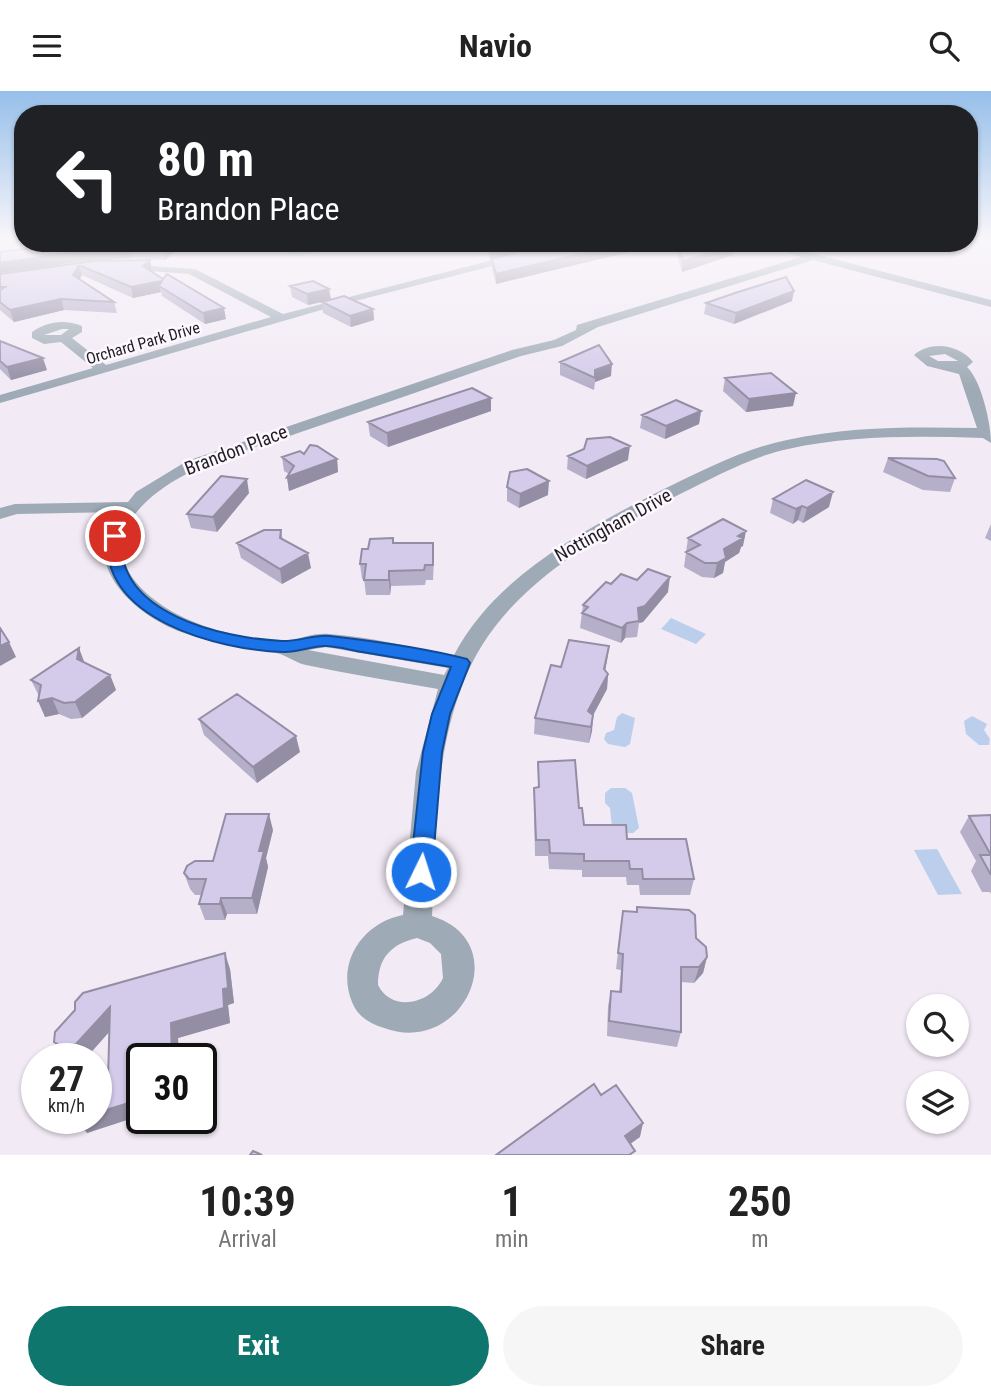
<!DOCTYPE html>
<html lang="en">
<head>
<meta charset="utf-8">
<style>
  :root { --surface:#fff; --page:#f6f6f6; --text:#222; --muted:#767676; --accent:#0f766e }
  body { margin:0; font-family:"Roboto Condensed",sans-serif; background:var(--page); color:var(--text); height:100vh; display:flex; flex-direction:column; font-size:26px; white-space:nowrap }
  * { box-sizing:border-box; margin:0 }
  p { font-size:23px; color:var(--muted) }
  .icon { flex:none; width:38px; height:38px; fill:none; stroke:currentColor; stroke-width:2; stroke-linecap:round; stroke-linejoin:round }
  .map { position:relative; height:1064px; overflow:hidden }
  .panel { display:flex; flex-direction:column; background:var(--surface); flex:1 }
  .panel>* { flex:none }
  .top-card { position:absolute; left:14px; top:14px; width:964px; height:147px; border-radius:28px; box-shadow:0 2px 5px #0004; background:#202124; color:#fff; overflow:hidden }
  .controls { position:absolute; left:906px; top:903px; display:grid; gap:14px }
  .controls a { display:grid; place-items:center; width:63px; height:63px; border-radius:50%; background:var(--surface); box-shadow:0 2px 5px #0004; font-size:35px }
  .speed { position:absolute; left:21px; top:952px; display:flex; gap:14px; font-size:35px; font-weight:700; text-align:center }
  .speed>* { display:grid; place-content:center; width:91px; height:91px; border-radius:50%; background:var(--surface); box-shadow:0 2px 5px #0004; line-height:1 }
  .speed small { font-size:18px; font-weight:400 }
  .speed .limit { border:4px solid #111; border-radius:10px; background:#fff; color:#111 }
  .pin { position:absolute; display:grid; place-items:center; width:60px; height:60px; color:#fff; margin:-30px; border:4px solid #fff; border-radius:50%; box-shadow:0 2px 7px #0007 }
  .me { position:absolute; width:77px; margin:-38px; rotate:4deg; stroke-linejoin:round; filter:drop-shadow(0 0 5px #0008) }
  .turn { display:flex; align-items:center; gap:24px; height:147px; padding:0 28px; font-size:32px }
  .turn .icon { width:91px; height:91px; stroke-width:2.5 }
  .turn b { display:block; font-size:49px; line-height:60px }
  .eta { display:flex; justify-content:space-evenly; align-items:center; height:119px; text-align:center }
  .eta b { font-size:42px; font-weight:700; line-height:49px }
  .primary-button { display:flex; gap:14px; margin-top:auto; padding:14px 28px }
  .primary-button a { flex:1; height:80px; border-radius:42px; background:var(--accent); color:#fff; font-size:28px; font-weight:700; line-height:80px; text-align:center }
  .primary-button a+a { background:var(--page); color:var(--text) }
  header { display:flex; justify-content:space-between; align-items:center; height:91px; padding:0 28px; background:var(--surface); font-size:32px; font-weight:700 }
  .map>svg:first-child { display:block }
</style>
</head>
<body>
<header><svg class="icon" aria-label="menu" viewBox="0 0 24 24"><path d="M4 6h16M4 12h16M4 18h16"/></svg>Navio<svg class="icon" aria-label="search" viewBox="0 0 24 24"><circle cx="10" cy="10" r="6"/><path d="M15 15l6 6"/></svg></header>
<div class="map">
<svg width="991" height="1064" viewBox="0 0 991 1064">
  <rect width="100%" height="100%" fill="#f2eaf5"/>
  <path fill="#bbcfec" d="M671,527L706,543L696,553L661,538Z
    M622,622L635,627L630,653L625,656L608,653L604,648L606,642L614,639L617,626Z
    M972,625L987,633L984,639L990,648L989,654H979L966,643L964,630Z
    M611,697H625L632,702L639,737L633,742H619L612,736L610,717L605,712V702Z
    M937,758L962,803L938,804L914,759Z"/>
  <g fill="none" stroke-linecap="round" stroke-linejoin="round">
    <path stroke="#bbcfec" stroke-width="3.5" d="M7,148H13
      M264,152L296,163L361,152"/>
    <path fill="#9eaab5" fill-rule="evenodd" d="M756,152H773L991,209V216L813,169L598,236L562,255L521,265C448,290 375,316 301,341C250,359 188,372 147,410C89,464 144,512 199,533C223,542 261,551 287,549C301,548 315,541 329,543C371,546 413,557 454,564C497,483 586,438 664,398C704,379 743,358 787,349C851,335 912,336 977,337L959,283L927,275L914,264C931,249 960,254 973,271L967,276C981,289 991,332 991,352L983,347C917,345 852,344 788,358C750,366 715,386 680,403C594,448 498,498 462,595C434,668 436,748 432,825C516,851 463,966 384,937C369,932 358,926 352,911C336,872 362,832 403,824L416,681L438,598C394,590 349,583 306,574C295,572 287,564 276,562C246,556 216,553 187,543C139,528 75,474 118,421L17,423L0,428V417L15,413L128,411L136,401L187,370L512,259L554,249L576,239L577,234L801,166ZM945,263L958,270H938L929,265ZM326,556L448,577L444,584L308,559ZM417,847L430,852L441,863L443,887C431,913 392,922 378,894C378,867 391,853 417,847Z
      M520,162L524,167L328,217L0,312V304L93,277L61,251L44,253L32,247V241C47,230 65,228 82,235V241L72,247L106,274L271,226L189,183L124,178L120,177V173L195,178L283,223ZM62,238H69L61,244H44Z"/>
  </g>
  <path fill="#b6afca" d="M77,152L179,157L165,169L132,167L78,171L0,182Z
    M486,152H666L496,193L492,178V168L500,166L490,169Z
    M674,152H727L733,164L682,181Z
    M150,169L152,179L151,180L226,228L205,233L162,205L161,201L133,207L82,184L79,189L114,211L117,222L64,219L14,231L0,219V183L94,170Z
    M290,195L329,198L331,209L308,214L292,206Z
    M792,210L734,233L704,223L706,212Z
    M322,211L373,218L374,229L351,236L323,222Z
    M0,250L47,279L11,289L0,278Z
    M560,271L611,285L595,291L594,299L560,284Z
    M725,287L793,315L746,321L723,300Z
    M491,307V320L388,356L370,345L368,331Z
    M701,320L699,333L665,348L640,337L642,324Z
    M304,363L337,368L338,381L289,400L287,386L289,383L284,380L282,366Z
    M568,365L628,369L586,388L567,378Z
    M888,367L955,387L950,401L923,399L883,381Z
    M507,396L548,404L519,417L507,410Z
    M249,402L217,441L191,437L187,423Z
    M773,408L829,416L803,432L798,429L793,433L770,422Z
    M991,433V450L985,447Z
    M281,439L283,449L311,477L282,493L241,467L237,452Z
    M688,447L743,455L741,456L739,462L725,471L723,482L714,487L702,486L684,476Z
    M393,452L434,467L433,489H426L425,494L391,495L390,504H366L364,488H362L360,473L368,458Z
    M611,493L668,501L643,531L639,532L637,546L625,547L621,552L580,537L583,514Z
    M609,555L605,579L608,583L607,598L593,623L592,640L589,652L534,643L535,627L561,576Z
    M84,571L110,584L116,599L82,627L71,628L59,623L45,626L39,605L31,589Z
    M199,628L300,661L257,692L204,644Z
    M538,671L579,717L584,734L627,748L694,788L690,804H640L639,794H627L626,786H582V779L549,778L548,765H535L534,713V697L538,696Z
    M991,724V803L990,801H982L971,780L976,770L960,741L969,725Z
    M273,739L266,767L268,776L257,823H227L225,829H205L199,813L201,804H195L190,798L184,782L213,770Z
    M637,816L696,847L707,866L703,882L694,892L681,891V941L677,956L607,945L608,915L611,900L619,901L621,879L616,878L623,820L637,821Z
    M230,878L234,912L228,914L230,932L178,947L179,968H142V1024L87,1042L108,989L109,941L86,967L67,968L64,966L54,951Z"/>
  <path fill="#948ea4" d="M171,152H178L179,157L165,169L163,159Z
    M517,152H555L490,169V159Z
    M626,152H666L496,193V183Z
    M735,154L733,164L682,181L683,170Z
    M129,157L132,167L78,171L0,182V172L75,161Z
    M150,169L152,179L146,185L143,175Z
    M79,174L82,184L76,195L73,184Z
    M162,190L159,195L161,201L133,207L131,196Z
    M329,198L331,209L308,214L307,203Z
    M794,200L792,210L734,233L736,222Z
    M61,208L64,219L14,231L10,219Z
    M224,217L226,228L205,233L203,222Z
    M373,218L374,229L351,236L350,225Z
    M43,267L47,279L11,289L7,276Z
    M612,273L611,285L595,291V279Z
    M796,302L793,315L746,321L749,308Z
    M491,307V320L388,356L387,342Z
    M701,320L699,333L665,348L666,335Z
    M630,355L628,369L586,388L587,375Z
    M337,368L338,381L289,400L287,386Z
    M247,388L249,402L217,441L213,426Z
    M549,390L548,404L519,417L520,403Z
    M833,401L829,416L803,432L807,417Z
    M802,415L798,429L793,433L796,418Z
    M746,440L743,455L741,456L739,462L725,471L723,482L714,487L717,472L724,458L738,445Z
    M308,462L311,477L282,493L280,478Z
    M389,480L391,495L390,504L389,489Z
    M670,486L668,501L643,531L639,532L638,517Z
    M627,532L625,547L621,552L622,537Z
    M9,551L16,566L0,575V555Z
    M609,555L607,570L602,594L604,578Z
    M79,557L85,573L77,568Z
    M608,583L607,598L587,636L588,620Z
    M110,584L116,599L82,627L75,611Z
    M52,607L59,623L45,626L38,610Z
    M593,624L592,640L589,652L591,636Z
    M296,645L300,661L257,692L253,676Z
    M269,723L273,739L266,767L268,776L257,823L252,807L259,760Z
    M221,807L227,823L225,829L220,813Z
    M225,862L230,878L234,912L228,914L230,932L178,947L179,968H172L171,932L223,898Z
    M707,866L703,882L694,892L699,876Z
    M110,916L118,931L86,967L70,968L63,956Z
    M142,1008V1024L87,1042L77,1028L96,1027V1022Z
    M643,1032L640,1046L622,1059L625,1045Z"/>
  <path fill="#d4cbeb" stroke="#948ea4" stroke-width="2" d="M77,152H171L163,159L129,157L75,161L0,172V161Z
    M488,152H517L490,159Z
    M551,152H626L496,183L492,168Z
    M678,152H727L735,154L683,170Z
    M150,169L143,175L163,188L167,183L224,217L203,222L159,195L162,190L131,196L79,174L73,184L114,211L61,208L10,219L0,211V199L5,196H0V183L94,170Z
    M786,186L794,200L736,222L706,212L735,202Z
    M313,190L329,198L307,203L290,195Z
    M344,205L373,218L350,225L322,211Z
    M0,250L43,267L7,276L0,270Z
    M599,254L612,273L595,279V287L560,271Z
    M771,282L796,302L749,308L725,287Z
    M472,297L491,307L387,342L368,331Z
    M676,309L701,320L666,335L642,324Z
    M610,346L630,355L587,375L568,365L584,358L587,348Z
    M310,354L317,355L337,368L287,386L294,375L282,366L300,360L304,363Z
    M888,367L937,368L944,370L955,387L928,385Z
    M527,378L549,390L520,403L507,396L510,381Z
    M221,385L247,388L213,426L187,423Z
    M806,389L833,401L807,417L802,415L796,418L773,408Z
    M723,428L746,440L738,445L743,447L724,458L726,467L717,472H705L686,461L700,454L688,447Z
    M264,439H281L280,447L308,462L280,478L237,452Z
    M393,447V452H433V474H425L424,479L389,480V489H364L366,473H360L362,458H368L370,448Z
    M648,478L670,486L645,515L638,517L639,530L627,532L622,537L582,522L588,516L583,514L606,491L611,493L621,483L637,489Z
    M0,537L9,551L0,555Z
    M569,549L609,555L604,578L608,583L588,620L593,624L591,636L535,627L551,574L561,576Z
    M79,557L77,568L110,584L75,611L64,612L52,607L38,610L41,594L31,589Z
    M237,603L296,645L253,676L199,628Z
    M575,669L579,717H582L584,734H626L627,748H686L694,788H643L642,778H630L629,770H584V763L550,762L549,749H536L534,697L539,696L538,671Z
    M226,723H269L259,760H264L252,807H221L220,813H199L206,788H189L184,782L187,775L195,770H213Z
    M991,724V784L980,764H991L969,725Z
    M637,816L689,819L695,824L696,847L706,856L707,866L699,876H681V941L609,930L611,900L621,901L623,863L618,862L623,820L637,821Z
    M225,862L228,897L223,898L224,917L171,932L172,968H142V1008L96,1022V992L108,989L110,916L76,953L63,956L54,951L55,941L75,919V911L83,902Z
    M594,993L601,1004L616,994L643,1032L625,1045L635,1060L629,1064H496Z
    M253,1060L262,1064H250Z"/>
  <linearGradient id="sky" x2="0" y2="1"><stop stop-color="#96bfea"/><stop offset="0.5" stop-color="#f9f6fa"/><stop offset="1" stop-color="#f9f6fa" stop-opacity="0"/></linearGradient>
  <rect width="991" height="297" fill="url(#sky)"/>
  <path fill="#1a73e8" stroke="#114b97" stroke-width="2" d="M115,441L122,445C114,523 222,547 282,550C298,551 314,543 330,545C374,550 424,557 467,568L470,572L450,623L442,661L432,781L428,788L421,791L413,788L410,781L423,661L432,623L451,576C421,571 392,566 362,561C350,559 337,555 325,555C311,555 297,562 283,561C219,559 98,528 108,445Z"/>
  <g text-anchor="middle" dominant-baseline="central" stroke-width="5" stroke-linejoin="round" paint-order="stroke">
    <g font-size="16" fill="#211e22" stroke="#fdf8ff">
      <text transform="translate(143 252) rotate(-16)">Orchard Park Drive</text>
    </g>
    <g font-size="19" fill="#211e22" stroke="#fdf8ff">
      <text transform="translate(236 359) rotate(-21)">Brandon Place</text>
      <text transform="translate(613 434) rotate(-29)">Nottingham Drive</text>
    </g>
  </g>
</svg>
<div class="controls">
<a><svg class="icon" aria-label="search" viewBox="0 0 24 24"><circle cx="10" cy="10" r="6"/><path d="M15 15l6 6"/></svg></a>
<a><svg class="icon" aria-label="layers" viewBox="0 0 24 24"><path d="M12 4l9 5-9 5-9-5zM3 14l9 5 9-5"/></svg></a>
</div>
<div class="speed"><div>27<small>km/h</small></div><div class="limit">30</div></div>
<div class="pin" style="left:115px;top:445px;background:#d93025"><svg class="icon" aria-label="arrive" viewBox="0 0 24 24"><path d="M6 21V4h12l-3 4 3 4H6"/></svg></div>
<svg class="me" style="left:421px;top:781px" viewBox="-20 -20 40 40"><circle r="17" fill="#1a73e8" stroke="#fff" stroke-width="3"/><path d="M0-11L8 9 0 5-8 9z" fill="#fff"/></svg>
<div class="top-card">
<div class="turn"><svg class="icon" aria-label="left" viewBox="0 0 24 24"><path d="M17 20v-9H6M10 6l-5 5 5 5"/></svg><div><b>80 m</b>Brandon Place</div></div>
</div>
</div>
<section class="panel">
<div class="eta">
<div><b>10:39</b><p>Arrival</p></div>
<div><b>1</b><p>min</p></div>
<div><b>250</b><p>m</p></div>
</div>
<div class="primary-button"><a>Exit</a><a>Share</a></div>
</section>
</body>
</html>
